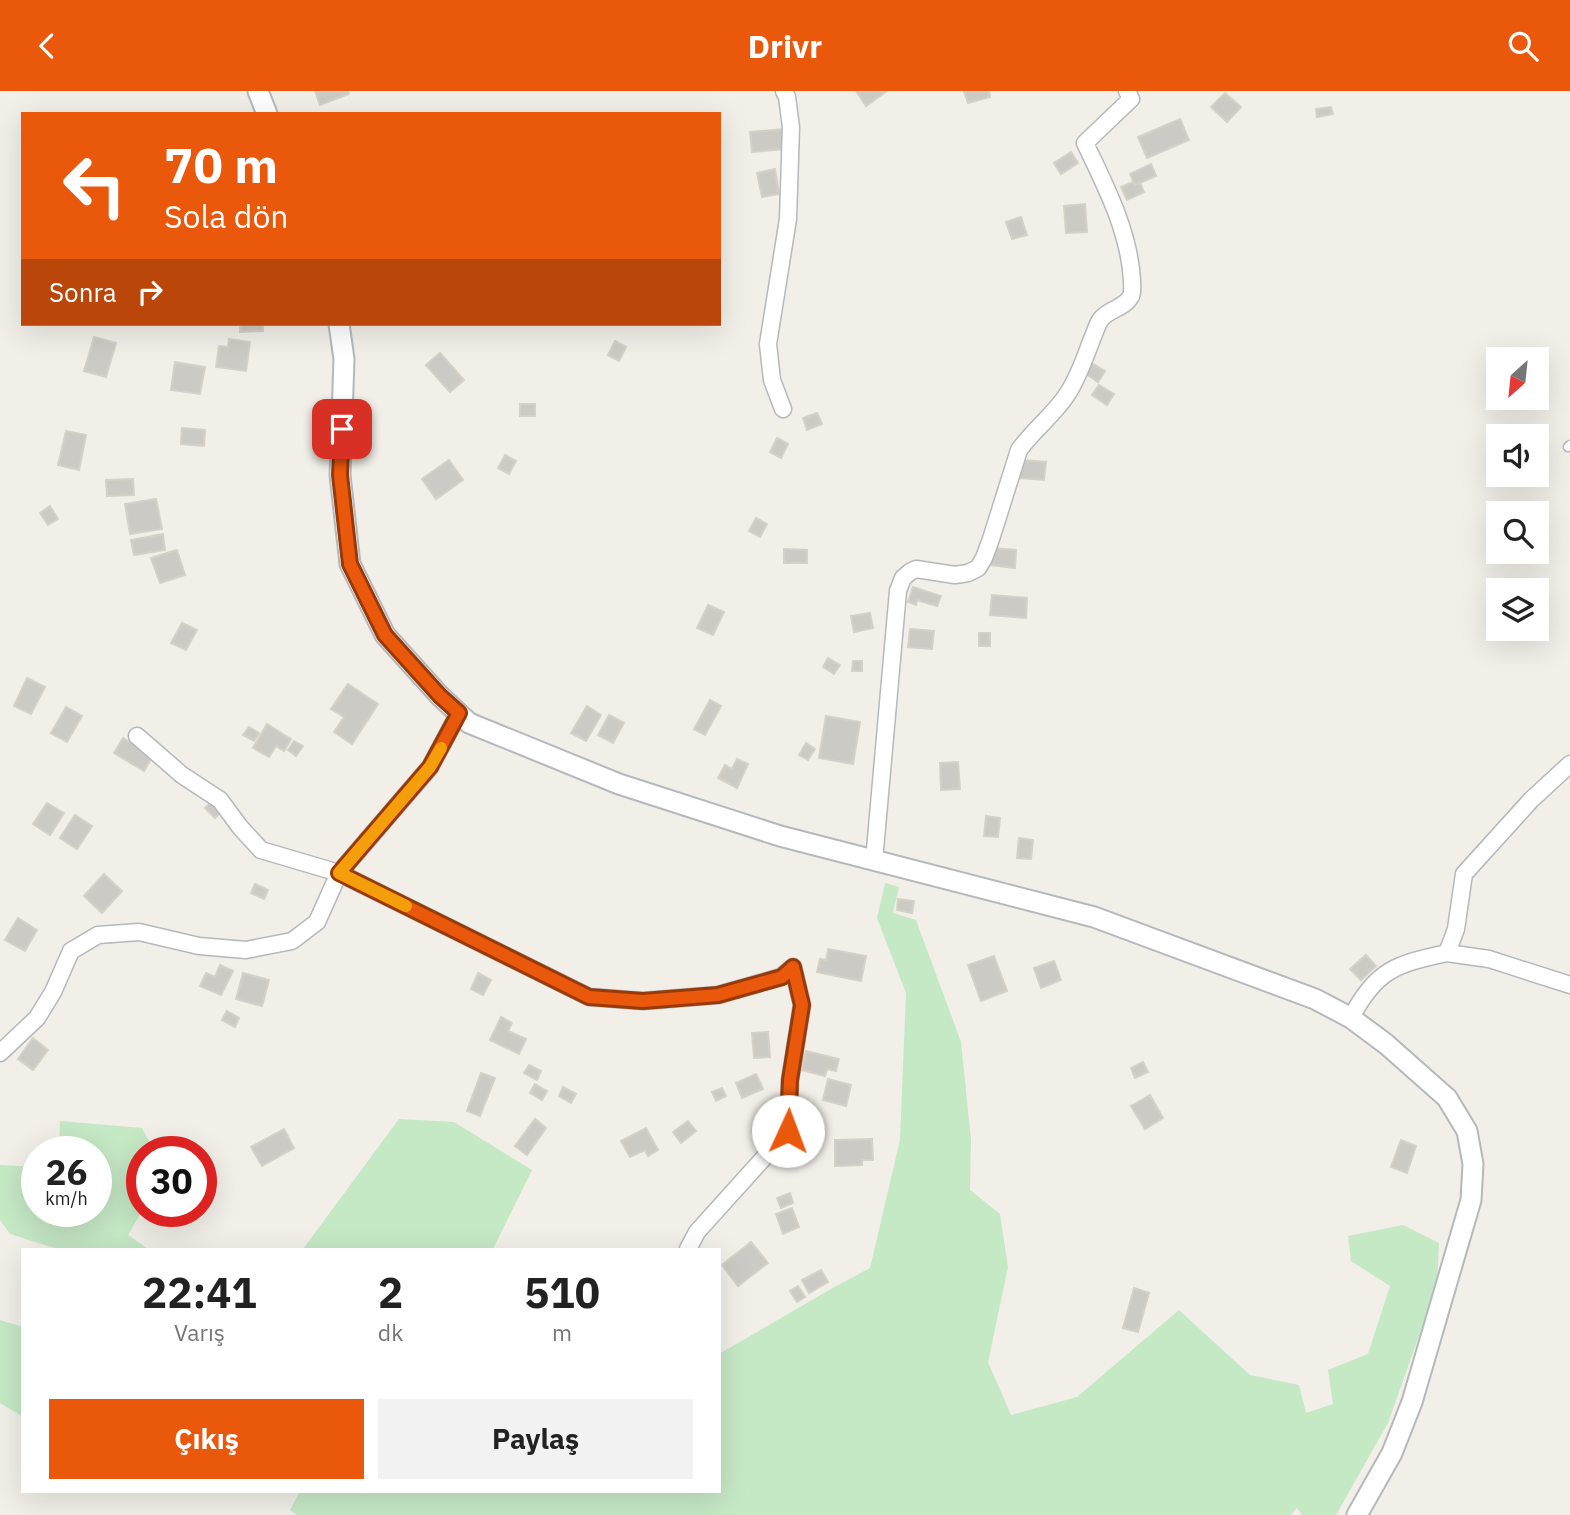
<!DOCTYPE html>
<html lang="tr">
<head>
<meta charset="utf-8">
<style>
  :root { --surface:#fff; --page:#f2f2f2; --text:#222; --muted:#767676; --accent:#ea580c }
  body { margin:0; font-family:"IBM Plex Sans",sans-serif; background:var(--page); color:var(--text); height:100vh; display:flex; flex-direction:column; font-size:26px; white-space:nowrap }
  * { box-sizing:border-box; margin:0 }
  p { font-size:23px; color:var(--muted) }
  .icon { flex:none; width:38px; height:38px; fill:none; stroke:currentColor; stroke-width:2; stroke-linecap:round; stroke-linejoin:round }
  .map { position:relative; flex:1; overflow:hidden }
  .details { position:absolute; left:21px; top:1157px; width:700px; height:245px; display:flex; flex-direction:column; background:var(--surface); border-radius:0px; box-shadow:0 7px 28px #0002 }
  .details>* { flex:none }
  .top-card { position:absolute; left:21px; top:21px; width:700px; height:214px; border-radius:0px; box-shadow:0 7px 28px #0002; background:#ea580c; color:#fff; overflow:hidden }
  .needle { width:46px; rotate:207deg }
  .controls { position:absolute; left:1486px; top:256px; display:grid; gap:14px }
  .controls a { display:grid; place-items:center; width:63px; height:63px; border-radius:0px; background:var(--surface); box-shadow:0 7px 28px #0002; font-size:35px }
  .speed { position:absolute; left:21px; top:1045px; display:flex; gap:14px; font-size:35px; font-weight:700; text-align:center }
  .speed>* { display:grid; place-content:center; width:91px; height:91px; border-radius:50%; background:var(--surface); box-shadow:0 7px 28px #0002; line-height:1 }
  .speed small { font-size:18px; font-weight:400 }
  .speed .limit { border:10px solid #d22; background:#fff; color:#111 }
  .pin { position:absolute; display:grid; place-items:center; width:60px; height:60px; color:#fff; margin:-30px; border-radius:14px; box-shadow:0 4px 10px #0006 }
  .me { position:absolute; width:77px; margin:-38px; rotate:2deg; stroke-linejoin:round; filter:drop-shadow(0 0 5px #0008) }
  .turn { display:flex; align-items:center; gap:24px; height:147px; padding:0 28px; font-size:32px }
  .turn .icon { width:91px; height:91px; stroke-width:2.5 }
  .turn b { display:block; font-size:49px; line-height:60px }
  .then { display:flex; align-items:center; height:66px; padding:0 28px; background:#0003; gap:14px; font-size:26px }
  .eta { display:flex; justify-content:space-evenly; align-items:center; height:119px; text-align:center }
  .eta b { font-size:42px; font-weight:800; line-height:49px }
  .cta { display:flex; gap:14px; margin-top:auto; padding:14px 28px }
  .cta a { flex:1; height:80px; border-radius:0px; background:var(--accent); color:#fff; font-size:28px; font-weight:800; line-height:80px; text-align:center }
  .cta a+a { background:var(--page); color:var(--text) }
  header { display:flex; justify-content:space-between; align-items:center; height:91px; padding:0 28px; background:var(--accent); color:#fff; font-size:32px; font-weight:800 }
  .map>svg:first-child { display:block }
</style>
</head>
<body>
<header><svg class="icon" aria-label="back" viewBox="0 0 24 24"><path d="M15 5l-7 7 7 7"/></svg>Drivr<svg class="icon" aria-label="search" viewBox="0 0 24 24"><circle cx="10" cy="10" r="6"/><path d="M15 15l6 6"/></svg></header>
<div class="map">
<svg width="1570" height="1424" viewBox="0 0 1570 1424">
  <rect width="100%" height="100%" fill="#f1efe8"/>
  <path fill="#c5e8c5" d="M885,792L899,796L893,822L916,829L961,951L971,1049L970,1099L1000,1123L1008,1176L988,1271L1011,1324L1077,1306L1179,1219L1250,1284L1299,1294L1306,1322L1333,1313L1328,1279L1368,1263L1390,1195L1351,1170L1348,1145L1403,1134L1439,1152L1437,1194L1388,1332L1336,1424H1302L1297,1417L1291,1424H297L290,1419L300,1400H719V1263L831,1198L870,1177L900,1049L906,902L877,827Z
    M399,1028L454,1031L532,1079L493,1158H303Z
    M60,1030L142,1037L154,1060H142V1120L128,1144L148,1158H58L10,1143L0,1129V1074L37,1076V1120H96V1060H59Z
    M0,1229L23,1236V1326L0,1312Z"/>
  <path fill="#cccac5" stroke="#d6d1c6" stroke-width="2" d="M315,0H348L349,3L320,14Z
    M856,0H887L866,15Z
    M964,0H989L990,6L968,12Z
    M1225,2L1241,16L1227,31L1211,16Z
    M1331,16L1333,23L1317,26L1316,18Z
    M1180,28L1189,49L1147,67L1138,46Z
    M783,38L785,58L752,61L750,41Z
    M1071,61L1078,72L1061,83L1054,72Z
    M1151,73L1156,85L1135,94L1130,83Z
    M775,78L779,103L762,106L757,82Z
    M1133,91L1135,94L1140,92L1144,101L1127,109L1121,96Z
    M1085,113L1087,141L1066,142L1064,115Z
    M1021,126L1027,144L1012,148L1006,131Z
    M240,233H263V240L240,241Z
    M94,246L116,252L106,286L84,280Z
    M229,248L250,251L246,280L216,276L219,255L228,256Z
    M615,250L626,256L619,270L608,264Z
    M440,262L464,289L450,301L426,274Z
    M175,271L205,276L200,303L171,299Z
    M1090,271L1105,280L1098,291L1083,281Z
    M1099,294L1114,303L1107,314L1092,304Z
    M520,313H535V325H520Z
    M817,322L822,333L807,339L803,327Z
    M182,337L205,339L204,355L181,353Z
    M66,340L86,344L79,379L58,374Z
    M777,347L788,353L781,367L770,361Z
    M505,364L516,370L509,383L498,377Z
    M449,369L463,389L436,408L422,388Z
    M1022,369L1046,371L1044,389L1020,387Z
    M133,388L134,404L107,405L106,389Z
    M156,408L162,438L130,443L125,413Z
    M50,415L58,428L48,434L40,422Z
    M756,427L767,433L760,446L749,440Z
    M163,443L165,459L134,464L131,449Z
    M992,457L1016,459L1015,477L991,474Z
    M784,458L807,459V472H784Z
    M177,459L185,484L160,492L151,467Z
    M913,496L941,505L937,515L917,509L916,514L908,511Z
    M992,504L1027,507L1026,527L990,524Z
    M708,514L724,521L713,544L697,537Z
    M870,522L873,537L854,541L851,525Z
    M182,532L197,539L186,559L171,552Z
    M910,538L934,540L932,558L908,556Z
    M979,542H990V555H979Z
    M828,567L840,574L834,583L823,576Z
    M853,570H862V580H852Z
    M27,587L45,596L31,623L14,615Z
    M348,593L378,613L352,653L334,641L344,626L331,618Z
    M710,609L721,615L705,644L694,638Z
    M587,615L601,624L586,650L571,642Z
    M66,616L82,625L67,651L51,642Z
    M609,624L624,632L613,652L598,644Z
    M826,625L860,631L853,673L819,667Z
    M267,633L291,648L284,660L276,655L269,666L253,657Z
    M249,636L259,642L254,650L243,644Z
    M123,647L153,665L144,680L114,662Z
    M294,650L303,655L296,665L288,659Z
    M806,652L815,658L808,669L799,664Z
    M737,668L748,673L737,697L718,687L725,674L732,678Z
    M958,671L960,698L941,699L940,672Z
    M212,710L222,720L215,727L205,717Z
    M47,712L64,722L50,744L33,733Z
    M75,724L92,735L77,758L60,747Z
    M986,725L1000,727L998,746L984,745Z
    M1019,747L1033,749L1031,768L1017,767Z
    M104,783L122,800L102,822L84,805Z
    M255,793L268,799L264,808L251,802Z
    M898,808L914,810L912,822L897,819Z
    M18,827L37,839L25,860L5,849Z
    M828,858L866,865L861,890L817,881L820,868L826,869Z
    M1366,864L1376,875L1361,889L1350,878Z
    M994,865L1007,900L981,910L968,874Z
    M1054,870L1061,889L1041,897L1034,877Z
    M220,874L233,880L221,904L200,895L206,882L215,886Z
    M243,882L269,889L262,915L236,908Z
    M478,882L491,889L483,904L471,898Z
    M227,920L239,927L235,936L222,929Z
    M501,926L512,932L508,940L526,948L519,963L490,949Z
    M768,941L770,966L754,967L752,942Z
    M33,947L48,959L33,979L18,968Z
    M806,960L839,968L836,980L827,978L825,985L801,979Z
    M1143,971L1148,981L1135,987L1131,977Z
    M529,974L541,980L537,989L524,982Z
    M481,982L495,987L480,1025L467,1020Z
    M756,983L763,998L742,1007L736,992Z
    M828,988L851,994L846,1015L823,1009Z
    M535,993L547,1000L542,1009L530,1002Z
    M563,996L576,1003L571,1012L559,1005Z
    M722,997L726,1005L716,1010L712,1001Z
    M1150,1004L1163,1027L1145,1038L1131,1015Z
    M535,1028L546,1037L527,1064L515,1055Z
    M688,1030L696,1040L681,1052L673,1041Z
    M646,1037L658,1059L648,1065L645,1059L630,1066L621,1050Z
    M284,1038L294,1057L262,1075L251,1056Z
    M872,1048L873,1069H862V1074L835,1075V1049Z
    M1401,1049L1416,1055L1407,1082L1391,1076Z
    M790,1102L793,1112L781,1117L777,1107Z
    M792,1117L799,1136L783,1143L776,1123Z
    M751,1151L768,1172L738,1195L722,1174Z
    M821,1179L828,1191L809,1202L802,1189Z
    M798,1195L805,1206L797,1211L790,1200Z
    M1134,1197L1149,1202L1138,1241L1123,1237Z"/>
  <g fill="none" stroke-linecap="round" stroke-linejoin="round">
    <defs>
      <path id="service" d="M1568,356L1570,354"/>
      <path id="minor" d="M783,318L772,289L768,253L788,128L791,36L787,6L784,0
        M137,645L182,684L220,709L240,736L261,759L339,782L589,906L643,910L718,904L781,886L793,876L802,914L790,989L788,1040L697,1141L688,1158
        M874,770L898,500L903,487L910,481L916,478L955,484L968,482L978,477L984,467L991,448L1019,359C1034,338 1055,323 1068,302C1079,285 1085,266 1092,248C1095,242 1097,233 1101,228C1109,218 1125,217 1131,205C1133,200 1132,195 1132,189C1129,140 1106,96 1085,52L1131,8L1127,0
        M1447,862L1489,868L1570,894
        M1351,927C1376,878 1397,873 1447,862L1456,838L1464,783L1531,709L1570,673
        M0,962L37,927L53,901L71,860L98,844L139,841L199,855L246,859L292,850L317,831L339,782L430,676L459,622"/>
      <path id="tertiary" d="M258,0L267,23
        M339,233L344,268L340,384L350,473L385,544L440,605L469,632L619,693L780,745L1094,826L1315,908L1351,927L1386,953L1447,1007L1467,1040L1473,1073L1471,1109L1412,1311L1392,1362L1357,1424"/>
    </defs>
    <use href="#service" stroke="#b5b8bc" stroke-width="11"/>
    <use href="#minor" stroke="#b5b8bc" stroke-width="19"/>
    <use href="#tertiary" stroke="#b5b8bc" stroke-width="23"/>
    <use href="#service" stroke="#fff" stroke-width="8"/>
    <use href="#minor" stroke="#fff" stroke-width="16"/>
    <use href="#tertiary" stroke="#fff" stroke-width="19"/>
  </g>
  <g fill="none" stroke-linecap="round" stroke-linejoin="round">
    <defs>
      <path id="route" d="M342,338L340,384L350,473L385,544L440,605L459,622L430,676L339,782L589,906L643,910L718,904L782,886L793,876L802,914L790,989L788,1040"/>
    </defs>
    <use href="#route" stroke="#983908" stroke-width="18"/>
    <use href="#route" stroke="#ea580c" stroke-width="12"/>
    <path stroke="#f59e0b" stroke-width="12" d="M406,815L339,782L430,676L441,657"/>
  </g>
</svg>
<div class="controls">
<a><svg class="needle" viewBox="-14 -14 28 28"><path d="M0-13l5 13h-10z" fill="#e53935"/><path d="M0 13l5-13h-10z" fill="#767676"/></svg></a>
<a><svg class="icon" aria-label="sound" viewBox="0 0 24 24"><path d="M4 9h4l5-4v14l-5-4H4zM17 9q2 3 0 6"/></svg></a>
<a><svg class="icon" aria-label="search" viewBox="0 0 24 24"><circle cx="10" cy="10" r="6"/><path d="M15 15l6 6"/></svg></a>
<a><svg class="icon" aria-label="layers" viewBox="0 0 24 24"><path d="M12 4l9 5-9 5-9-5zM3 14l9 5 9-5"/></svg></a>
</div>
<div class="speed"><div>26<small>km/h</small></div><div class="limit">30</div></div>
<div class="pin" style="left:342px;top:338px;background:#d93025"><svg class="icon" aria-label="arrive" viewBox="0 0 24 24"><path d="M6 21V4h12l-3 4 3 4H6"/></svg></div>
<svg class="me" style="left:788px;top:1040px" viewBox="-20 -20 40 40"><circle r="19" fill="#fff"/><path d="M0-13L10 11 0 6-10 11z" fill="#ea580c"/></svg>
<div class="top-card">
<div class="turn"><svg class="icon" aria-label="left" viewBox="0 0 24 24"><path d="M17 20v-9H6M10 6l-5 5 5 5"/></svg><div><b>70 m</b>Sola dön</div></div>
<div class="then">Sonra<svg class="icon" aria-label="right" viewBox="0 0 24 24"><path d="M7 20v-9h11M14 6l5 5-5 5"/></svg></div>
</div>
<section class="details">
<div class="eta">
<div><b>22:41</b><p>Varış</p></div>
<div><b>2</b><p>dk</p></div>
<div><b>510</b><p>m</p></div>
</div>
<div class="cta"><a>Çıkış</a><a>Paylaş</a></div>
</section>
</div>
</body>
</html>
